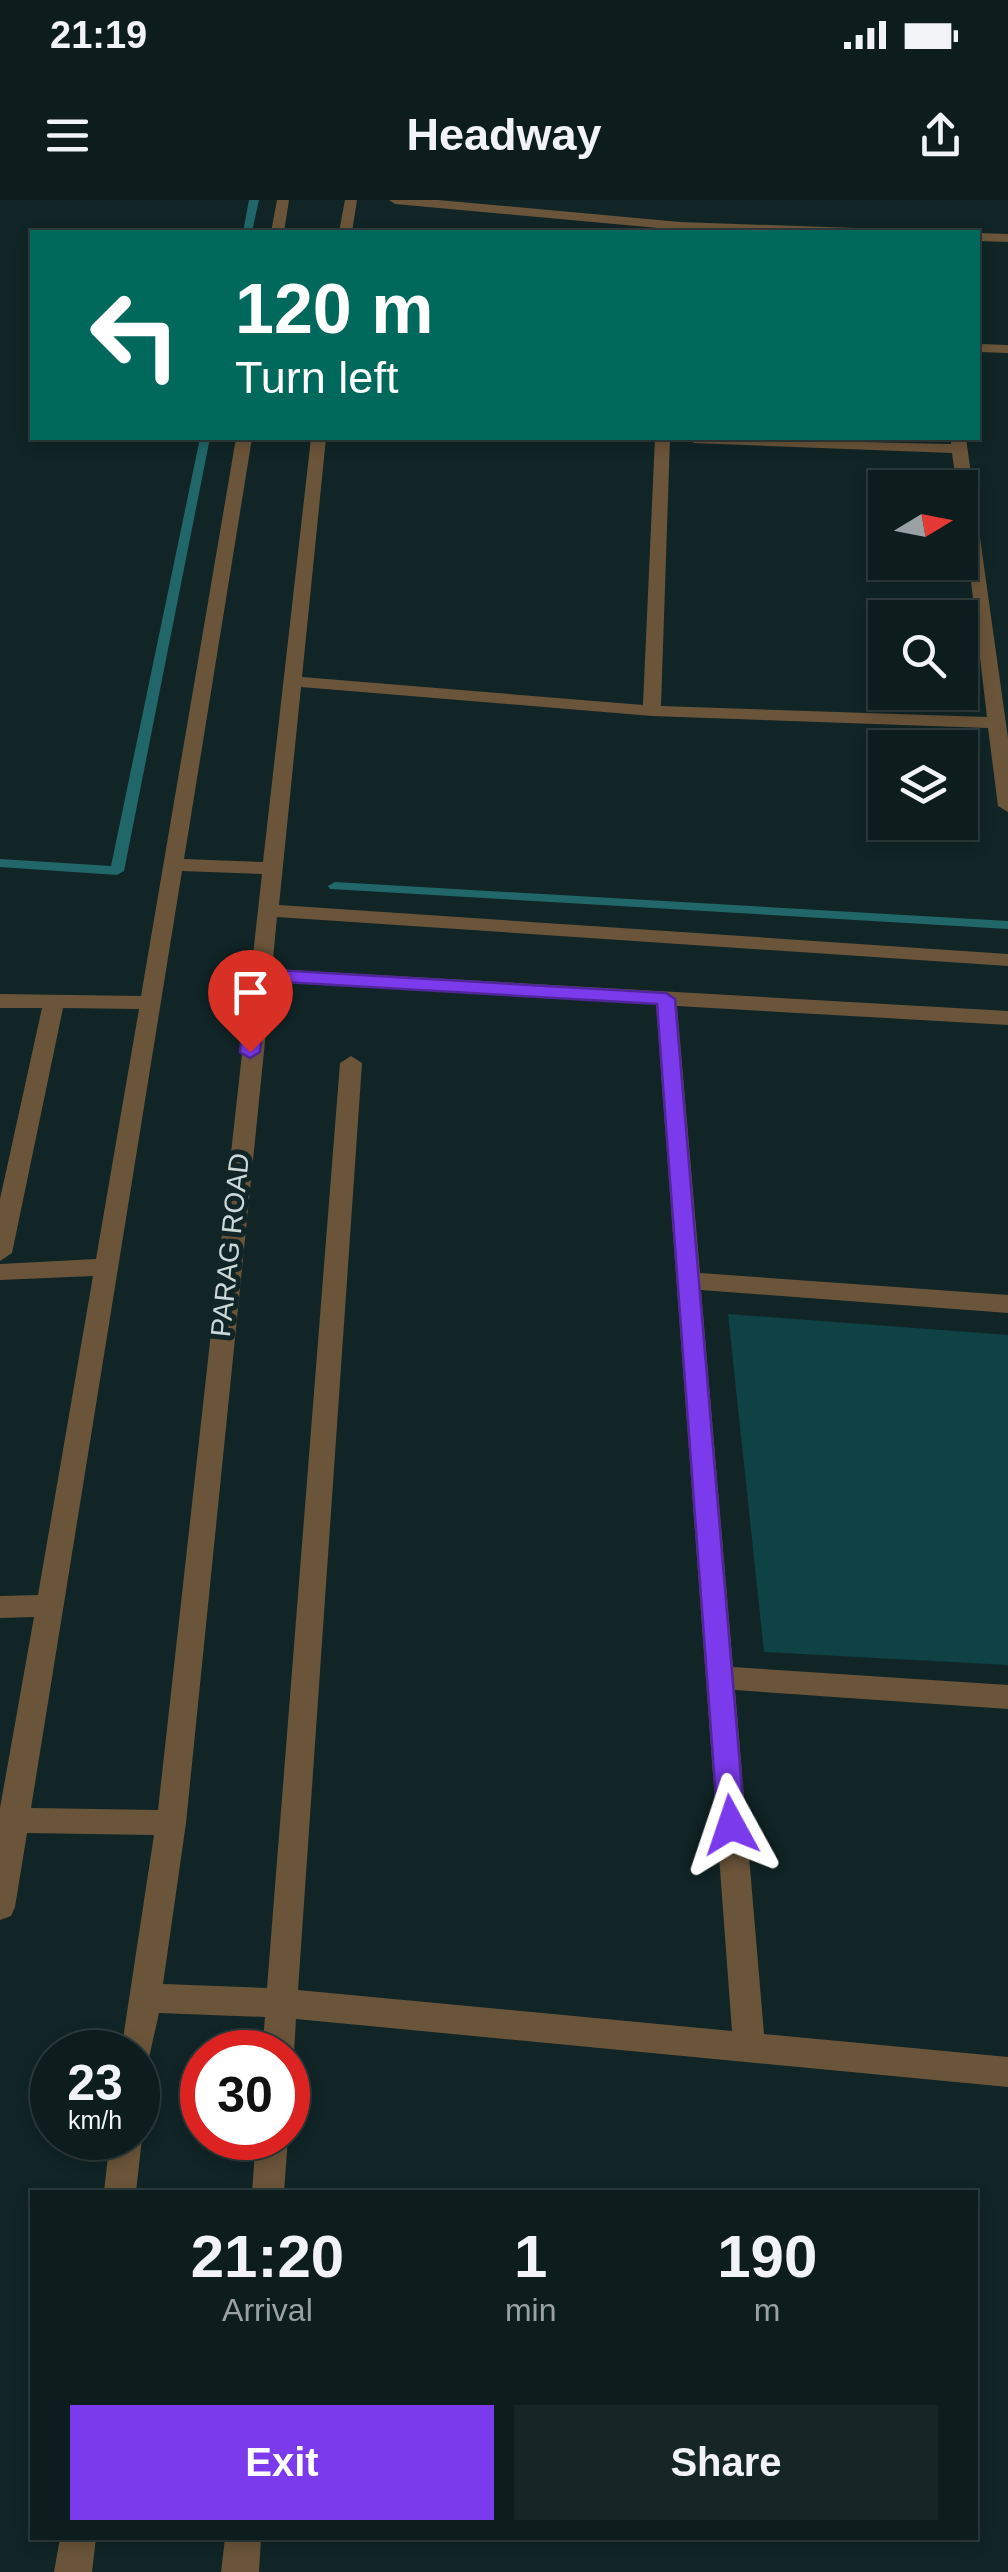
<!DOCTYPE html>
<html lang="en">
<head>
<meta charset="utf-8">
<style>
  :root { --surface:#0d1c1c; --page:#162525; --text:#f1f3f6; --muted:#9aa1a3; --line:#2d3a3b; --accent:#7c3aed }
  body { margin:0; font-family:Helvetica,sans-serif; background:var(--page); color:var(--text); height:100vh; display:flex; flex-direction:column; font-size:38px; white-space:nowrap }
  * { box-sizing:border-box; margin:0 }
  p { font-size:32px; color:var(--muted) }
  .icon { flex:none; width:55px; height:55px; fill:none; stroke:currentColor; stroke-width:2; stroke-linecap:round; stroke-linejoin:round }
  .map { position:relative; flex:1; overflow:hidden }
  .side { position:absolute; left:30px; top:1990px; width:948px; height:350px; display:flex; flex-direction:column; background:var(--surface); border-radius:0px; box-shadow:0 5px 15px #0003,0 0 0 2px var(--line) }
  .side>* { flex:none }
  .hud { position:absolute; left:30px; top:30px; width:950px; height:210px; border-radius:0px; box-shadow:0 5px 15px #0003,0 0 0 2px var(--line); background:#00695c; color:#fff; overflow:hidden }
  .needle { width:65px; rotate:80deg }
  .controls { position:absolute; left:868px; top:270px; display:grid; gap:20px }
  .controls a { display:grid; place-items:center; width:110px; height:110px; border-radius:0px; background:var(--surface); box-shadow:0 5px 15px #0003,0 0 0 2px var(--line); font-size:50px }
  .speed { position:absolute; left:30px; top:1830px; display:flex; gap:20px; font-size:50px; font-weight:700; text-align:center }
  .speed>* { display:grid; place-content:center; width:130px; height:130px; border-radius:50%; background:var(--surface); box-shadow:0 5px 15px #0003,0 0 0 2px var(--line); line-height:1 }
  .speed small { font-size:25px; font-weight:400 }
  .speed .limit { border:15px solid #d22; background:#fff; color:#111 }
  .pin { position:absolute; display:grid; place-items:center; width:85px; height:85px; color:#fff; margin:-102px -42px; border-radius:50% 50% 50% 0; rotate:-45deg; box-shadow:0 0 10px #0007 }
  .pin .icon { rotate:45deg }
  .me { position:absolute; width:110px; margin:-55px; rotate:355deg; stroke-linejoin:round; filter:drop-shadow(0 0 8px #0008) }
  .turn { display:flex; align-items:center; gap:35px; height:210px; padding:0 40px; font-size:45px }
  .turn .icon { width:130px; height:130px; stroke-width:2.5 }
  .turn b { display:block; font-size:70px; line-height:85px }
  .eta { display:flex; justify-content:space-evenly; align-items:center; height:170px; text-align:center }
  .eta b { font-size:60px; font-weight:600; line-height:70px }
  .action { display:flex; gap:20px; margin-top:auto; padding:20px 40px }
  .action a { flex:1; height:115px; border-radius:0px; background:var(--accent); color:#fff; font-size:40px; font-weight:600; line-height:115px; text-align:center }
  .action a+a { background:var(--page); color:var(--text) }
  .status { display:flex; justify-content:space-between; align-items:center; height:70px; padding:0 50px; background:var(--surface); direction:ltr }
  .status svg { height:28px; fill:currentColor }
  header { display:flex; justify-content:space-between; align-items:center; height:130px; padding:0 40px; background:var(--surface); font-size:45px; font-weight:600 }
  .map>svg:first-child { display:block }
</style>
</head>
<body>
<div class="status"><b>21:19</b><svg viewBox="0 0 49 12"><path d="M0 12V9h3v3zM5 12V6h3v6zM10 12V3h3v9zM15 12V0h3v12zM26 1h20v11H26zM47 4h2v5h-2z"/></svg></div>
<header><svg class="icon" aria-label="menu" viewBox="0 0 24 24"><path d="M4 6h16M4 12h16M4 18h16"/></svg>Headway<svg class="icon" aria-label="share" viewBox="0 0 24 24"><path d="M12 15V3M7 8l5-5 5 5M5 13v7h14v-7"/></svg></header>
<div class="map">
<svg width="1008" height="2372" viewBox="0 0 1008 2372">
  <rect width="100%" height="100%" fill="#112526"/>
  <path fill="#0e4244" d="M728,1114L1008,1135V1465L764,1452Z"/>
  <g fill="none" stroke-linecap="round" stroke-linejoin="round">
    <path fill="#216669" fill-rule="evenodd" d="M249,0H259L252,32H243Z
      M200,238H210L124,671L117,675L0,667V659L111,666Z
      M335,682L1008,721V729L330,689L328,686Z"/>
    <path fill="#6b553a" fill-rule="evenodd" d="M277,0H289L284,32H271Z
      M345,0H357L352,32H339Z
      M389,0H438L680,22L855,28L862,32L680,30L395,4Z
      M978,33L1008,34V42L978,41Z
      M978,144L1008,145V153L978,152Z
      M236,238H252L184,659L263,662L311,238H326L302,477L643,505L655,238H670L661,506L987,517L960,288H957L952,253L694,243L686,238L951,244V238H966L1008,538V612L998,606L988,528L652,516L301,487L279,705L1008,754V766L277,717L272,769L1008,811V825L677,806L700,1073L1008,1095V1113L701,1090L733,1467L1008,1485V1509L735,1490L764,1834L1008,1857V1887L296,1819L294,1852L288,1863V1852H262L265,1817L159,1813L148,1862L138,1867V1852H121L154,1635L27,1633L15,1707L11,1716L0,1720V1608L34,1417L0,1418V1396L38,1395L93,1076L0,1080V1064L96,1059L139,809L63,808L12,1053L0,1061V999L42,808H0V794L141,796ZM182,671L262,674L158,1610L31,1608ZM271,782L656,804L732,1831L298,1790L362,863L351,856L340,863L267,1788L163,1784L186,1623Z
      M138,1927L142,1938L136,1992H104L110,1938H138Z
      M288,1936V1938L284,1992H252L256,1938Z
      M60,2338H96L92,2372H54Z
      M225,2338H261L259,2372H221Z"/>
  </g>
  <path fill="#7c3aed" stroke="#51269a" stroke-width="2.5" d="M258,769L666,793L675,799L745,1625L741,1633L731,1637L722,1633L718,1625L657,804L267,781L260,852L250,858L240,852L249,775Z"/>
  <g text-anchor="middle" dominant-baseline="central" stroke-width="10" stroke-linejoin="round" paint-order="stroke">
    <g font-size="28" fill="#ccd8d8" stroke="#112526">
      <text transform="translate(230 1045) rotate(-84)">PARAG ROAD</text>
    </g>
  </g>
</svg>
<div class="controls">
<a><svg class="needle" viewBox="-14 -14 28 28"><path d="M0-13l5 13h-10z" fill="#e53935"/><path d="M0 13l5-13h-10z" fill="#9aa1a3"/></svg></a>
<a><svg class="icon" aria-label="search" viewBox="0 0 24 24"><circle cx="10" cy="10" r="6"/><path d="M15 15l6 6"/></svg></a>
<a><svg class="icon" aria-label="layers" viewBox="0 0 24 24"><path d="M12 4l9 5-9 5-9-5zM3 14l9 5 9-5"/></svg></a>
</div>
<div class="speed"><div>23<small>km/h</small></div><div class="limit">30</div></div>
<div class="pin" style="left:250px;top:852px;background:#d93025"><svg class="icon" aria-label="arrive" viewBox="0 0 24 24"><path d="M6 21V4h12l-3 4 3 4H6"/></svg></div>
<svg class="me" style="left:731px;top:1625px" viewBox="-20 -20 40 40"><path d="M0-17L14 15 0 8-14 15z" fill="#7c3aed" stroke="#fff" stroke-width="4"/></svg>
<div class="hud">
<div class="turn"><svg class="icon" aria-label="left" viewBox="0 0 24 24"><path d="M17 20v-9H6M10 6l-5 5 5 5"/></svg><div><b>120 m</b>Turn left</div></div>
</div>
<section class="side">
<div class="eta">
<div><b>21:20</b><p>Arrival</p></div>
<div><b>1</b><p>min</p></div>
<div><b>190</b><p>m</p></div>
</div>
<div class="action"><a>Exit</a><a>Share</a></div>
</section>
</div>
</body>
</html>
